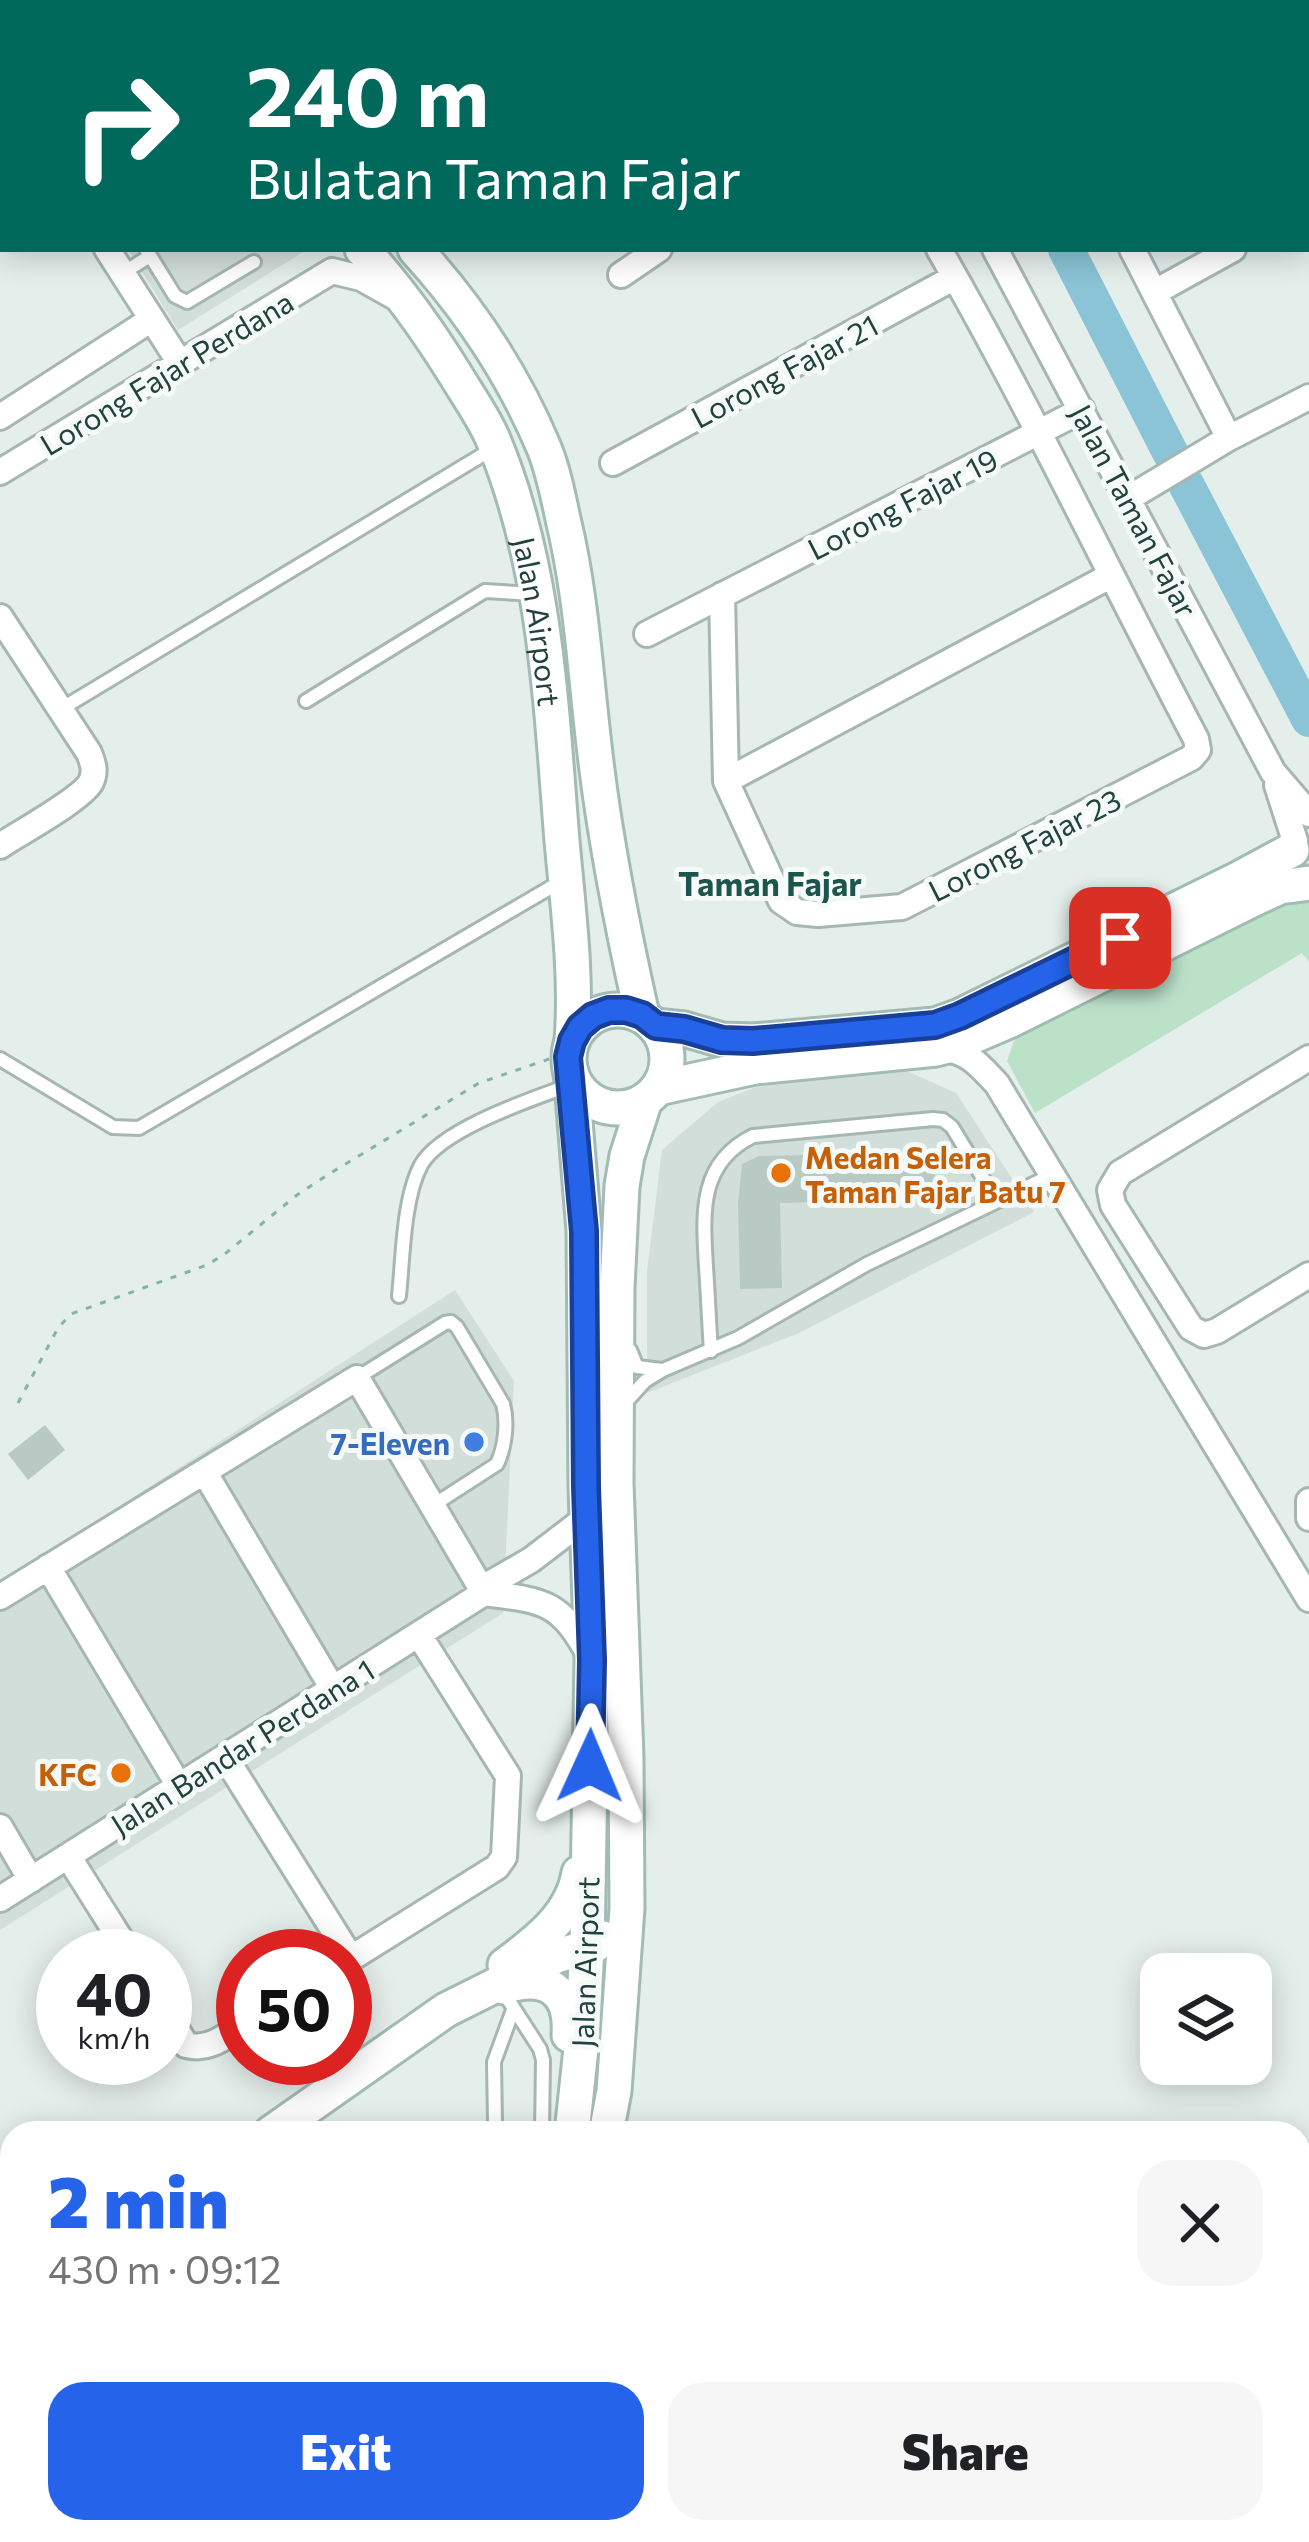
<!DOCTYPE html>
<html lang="en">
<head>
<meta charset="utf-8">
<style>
  :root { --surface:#fff; --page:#f6f6f6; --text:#202124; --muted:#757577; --accent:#2563eb }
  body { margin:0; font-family:Commissioner,sans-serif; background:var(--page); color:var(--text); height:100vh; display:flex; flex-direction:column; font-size:45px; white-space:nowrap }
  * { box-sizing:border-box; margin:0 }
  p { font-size:39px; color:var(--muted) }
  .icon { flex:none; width:66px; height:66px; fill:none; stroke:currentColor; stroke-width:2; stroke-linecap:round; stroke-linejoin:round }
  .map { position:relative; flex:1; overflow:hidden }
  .details { position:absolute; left:0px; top:2121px; width:1311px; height:423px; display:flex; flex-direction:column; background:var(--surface); border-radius:36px 36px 0 0; box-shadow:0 6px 30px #0003 }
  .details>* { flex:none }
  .hud { position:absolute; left:0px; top:0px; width:1311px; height:252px; box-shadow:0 6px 30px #0003; background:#00695c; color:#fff; overflow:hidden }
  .fabs { position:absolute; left:1140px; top:1953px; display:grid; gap:24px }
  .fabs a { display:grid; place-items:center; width:132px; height:132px; border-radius:24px; background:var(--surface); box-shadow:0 6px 30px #0003; font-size:60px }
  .speed { position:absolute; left:36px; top:1929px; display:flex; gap:24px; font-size:60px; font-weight:700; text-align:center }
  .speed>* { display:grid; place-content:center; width:156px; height:156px; border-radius:50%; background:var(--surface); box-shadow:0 6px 30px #0003; line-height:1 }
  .speed small { font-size:30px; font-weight:400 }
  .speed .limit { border:18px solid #d22; background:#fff; color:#111 }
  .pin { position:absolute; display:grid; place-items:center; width:102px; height:102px; color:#fff; margin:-51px; border-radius:24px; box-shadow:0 6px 18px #0006 }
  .me { position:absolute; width:132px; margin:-66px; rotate:1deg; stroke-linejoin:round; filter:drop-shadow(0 0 9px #0008) }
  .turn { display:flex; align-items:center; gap:42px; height:252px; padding:0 48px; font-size:54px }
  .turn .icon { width:156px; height:156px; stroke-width:2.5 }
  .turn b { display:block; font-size:84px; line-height:102px }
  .round { display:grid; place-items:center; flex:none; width:126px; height:126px; border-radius:36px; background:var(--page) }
  .summary { display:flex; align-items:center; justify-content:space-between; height:204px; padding:0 48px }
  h1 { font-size:72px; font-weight:800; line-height:90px; color:var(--accent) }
  .button { display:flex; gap:24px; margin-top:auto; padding:24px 48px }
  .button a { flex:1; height:138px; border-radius:36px; background:var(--accent); color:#fff; font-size:48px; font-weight:800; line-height:138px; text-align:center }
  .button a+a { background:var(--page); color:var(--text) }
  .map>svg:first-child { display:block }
</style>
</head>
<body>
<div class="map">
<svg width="1309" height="2542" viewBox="0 0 1309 2542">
  <rect width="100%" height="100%" fill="#e4eeeb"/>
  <path fill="#d2deda" d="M128,249H308L178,330Z
    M907,1071L956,1093L1034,1212L799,1333L647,1393V1271L662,1150L718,1102L756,1087Z
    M455,1290L514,1381L503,1613L0,1930V1583Z"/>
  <path fill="#bce1c9" d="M1309,902V962L1302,953L1035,1113L1007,1061L1014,1041L1024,1032L1279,907Z"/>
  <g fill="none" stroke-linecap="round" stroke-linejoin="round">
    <path stroke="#8ac4d6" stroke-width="36" d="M1066,249L1171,454
      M1186,484L1309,719"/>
  </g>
  <path fill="#b9cac4" d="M934,1152L935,1191L822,1194V1202L780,1203L782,1288L740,1289L738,1204L742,1164L759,1156Z
    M45,1425L65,1450L28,1480L8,1454Z"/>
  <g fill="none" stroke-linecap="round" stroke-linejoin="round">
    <defs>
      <path id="lane" d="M146,249L175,296L187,302L254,262
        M123,273L150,256
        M306,701L485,591L534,594
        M61,709L494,448
        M0,1059L113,1127L139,1128L560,882
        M399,1296C403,1258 403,1199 421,1165C441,1129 532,1099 570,1085
        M630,1350L637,1367L662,1370
        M711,1351C709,1323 708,1295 706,1267C703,1214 698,1163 753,1136L933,1119L943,1120L952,1127L997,1201
        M357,1378L445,1323L451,1322L457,1327L503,1404C508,1422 505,1447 497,1464L432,1506
        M626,1402L645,1381L663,1370L738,1338L867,1264L1052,1175
        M502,1990L540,2049L543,2060L542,2133
        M495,2123L494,2062L513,2010"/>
      <path id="street" d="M201,0L204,3
        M338,0L340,3
        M653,0L655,3
        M862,0L863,3
        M919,0L921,3
        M225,3L231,0
        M363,3L368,0
        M893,3L898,0
        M983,3L992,0
        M1308,18L1309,17
        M0,81L3,85
        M0,201L3,199
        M1308,208H1309
        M107,249L180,363
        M995,249L1273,772L1309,814
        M1132,249L1229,438
        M332,271L361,278L395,297
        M621,275L659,249
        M1155,292L1233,249
        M0,417L152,319
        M613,463L955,277
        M0,472L332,271
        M1129,498L1229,438L1309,397
        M722,595L726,781L781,901L797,912L818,914L902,907L1191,758L1198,750L1196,739C1110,576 1031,409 939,249
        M0,617L89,753C93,763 96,771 91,782C82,799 19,833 0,846
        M647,634L1082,410
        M726,781L1110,576
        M1277,785L1295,841
        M943,1049C969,1051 980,1066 997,1084L1309,1599
        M1309,1058L1120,1173L1110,1190L1113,1205L1191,1328L1204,1335L1217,1331L1309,1275
        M205,1473L333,1689
        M1309,1501V1518
        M48,1567L179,1786
        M484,1593C546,1601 560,1601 591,1658
        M0,1597L357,1378L484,1593
        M225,1757L351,1958
        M0,1827L31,1880
        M68,1856L131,1956
        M0,1899L484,1593L493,1582L531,1560L586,1518
        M345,1962L497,1867L504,1857L508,1776L419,1635
        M165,2011L186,2045C209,2051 224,2037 243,2025
        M0,2179L11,2197"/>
      <g id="secondary">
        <path d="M30,0L34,3"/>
        <path d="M100,0L104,3"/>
        <path id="s1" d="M362,249C398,288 427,329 455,374C467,394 482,415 492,437C546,564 551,705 562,841C568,908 577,974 572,1041"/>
        <path d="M415,249C468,307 514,376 544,448C553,470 558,495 563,519C581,593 585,669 594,745C604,836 622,926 642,1015"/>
        <circle cx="618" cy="1059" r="49"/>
        <path d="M655,1026L684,1029L722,1040L753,1041L935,1025L960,1016L1240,878L1292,850"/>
        <path d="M571,1072L584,1231L586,1487L592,1660L587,1946L582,2039L572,2133"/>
        <path d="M658,1088L755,1067L936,1049L955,1044L1011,1020L1254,899L1280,887L1309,883"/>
        <path d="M505,1965C538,1941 572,1915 579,1873"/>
        <path d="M504,1987C546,1973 572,1990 569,2035"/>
        <path d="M271,2133L446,2010L538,1964L559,1955L594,1946L603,1938"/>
        <path d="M606,2133L614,2091L627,1908L626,1758L616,1483L617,1288L622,1186L627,1156L645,1100"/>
        <path d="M1299,2251L1309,2249"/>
        <path d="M0,2306L12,2299"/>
        <path d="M502,2542L503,2532"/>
        <path d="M543,2542L544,2532"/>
      </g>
    </defs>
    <use href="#lane" stroke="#a6b7b3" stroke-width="18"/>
    <use href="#street" stroke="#a6b7b3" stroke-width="30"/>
    <use href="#secondary" stroke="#a2bbb4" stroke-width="39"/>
    <path stroke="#83b4a8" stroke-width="3" stroke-dasharray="6 9" stroke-linecap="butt" d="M18,1403L58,1328L71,1314L207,1265L226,1253L297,1195L329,1174L479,1083L549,1059"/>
    <use href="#lane" stroke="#fff" stroke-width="12"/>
    <use href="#street" stroke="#fff" stroke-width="24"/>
    <use href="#secondary" stroke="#fff" stroke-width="33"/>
  </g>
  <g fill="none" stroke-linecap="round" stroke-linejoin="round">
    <defs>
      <path id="route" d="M590,1766L592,1660L586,1487L584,1231L568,1057L572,1041L580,1027L593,1016L609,1010H626L642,1015L656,1026L684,1029L722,1040L753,1041L935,1025L960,1016L1120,938"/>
    </defs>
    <use href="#route" stroke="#184099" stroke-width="30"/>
    <use href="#route" stroke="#2563eb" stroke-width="21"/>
  </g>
  <g fill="#e8710a" stroke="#f5faf8" stroke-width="4.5">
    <circle cx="781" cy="1173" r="12"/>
    <circle cx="121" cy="1773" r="12"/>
  </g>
  <circle fill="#3f7fe0" stroke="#f5faf8" stroke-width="4.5" cx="474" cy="1442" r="12"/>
  <g text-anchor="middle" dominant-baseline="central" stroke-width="10" stroke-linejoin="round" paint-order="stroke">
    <g font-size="30" fill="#22423c" stroke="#f5faf8">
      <text transform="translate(784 370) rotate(-28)">Lorong Fajar 21</text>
      <text transform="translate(166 372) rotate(-31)">Lorong Fajar Perdana</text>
      <text transform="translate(902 503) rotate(-27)">Lorong Fajar 19</text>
      <text transform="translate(1135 510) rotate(62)">Jalan Taman Fajar</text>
      <text stroke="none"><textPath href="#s1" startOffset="420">Jalan Airport</textPath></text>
      <text transform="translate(1024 844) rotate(-27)">Lorong Fajar 23</text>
      <text transform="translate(242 1746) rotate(-32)">Jalan Bandar Perdana 1</text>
      <text transform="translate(584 1962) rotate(-88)">Jalan Airport</text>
    </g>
    <g font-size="30" font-weight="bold" fill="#c56008" stroke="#f5faf8" text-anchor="start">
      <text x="805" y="1156">Medan Selera<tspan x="805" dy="34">Taman Fajar Batu 7</tspan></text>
      <text x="97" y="1773" text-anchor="end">KFC</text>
    </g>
    <g font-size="30" font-weight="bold" fill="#366cbe" stroke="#f5faf8" text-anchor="end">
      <text x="450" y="1442">7-Eleven</text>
    </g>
    <g font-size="33" font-weight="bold" fill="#1c554c" stroke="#f5faf8">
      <text x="770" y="882">Taman Fajar</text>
    </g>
  </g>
</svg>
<div class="fabs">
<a><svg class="icon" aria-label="layers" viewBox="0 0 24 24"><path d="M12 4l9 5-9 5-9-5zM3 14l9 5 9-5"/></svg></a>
</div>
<div class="speed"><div>40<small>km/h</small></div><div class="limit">50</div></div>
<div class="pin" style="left:1120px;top:938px;background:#d93025"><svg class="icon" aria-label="arrive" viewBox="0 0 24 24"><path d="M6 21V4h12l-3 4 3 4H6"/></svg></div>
<svg class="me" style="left:590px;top:1766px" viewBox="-20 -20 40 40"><path d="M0-17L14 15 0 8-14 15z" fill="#2563eb" stroke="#fff" stroke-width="4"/></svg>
<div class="hud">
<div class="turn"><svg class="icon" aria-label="right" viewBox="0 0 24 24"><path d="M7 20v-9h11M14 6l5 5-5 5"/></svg><div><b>240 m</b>Bulatan Taman Fajar</div></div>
</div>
<section class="details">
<div class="summary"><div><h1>2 min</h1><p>430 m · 09:12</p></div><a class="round"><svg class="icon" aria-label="close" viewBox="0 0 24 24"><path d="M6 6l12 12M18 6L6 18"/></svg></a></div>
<div class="button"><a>Exit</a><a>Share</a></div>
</section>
</div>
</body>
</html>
